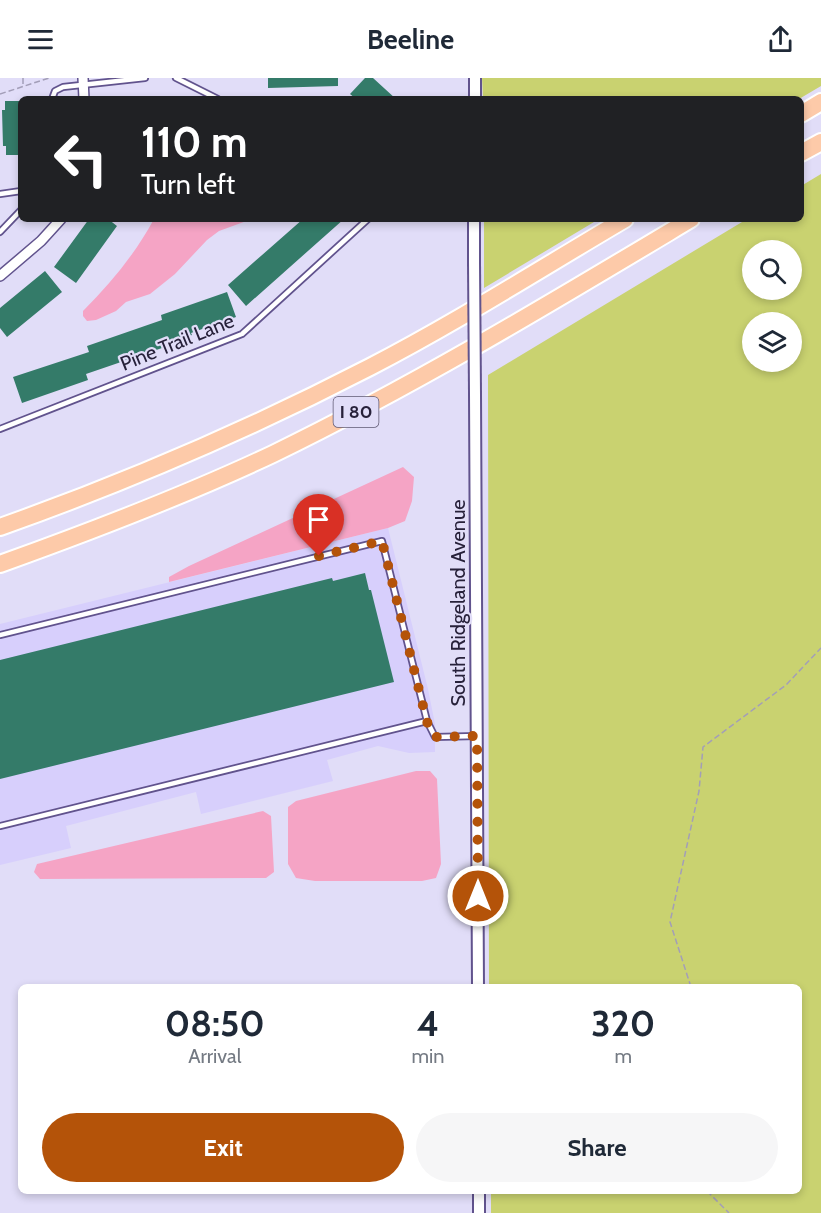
<!DOCTYPE html>
<html lang="en">
<head>
<meta charset="utf-8">
<style>
  :root { --surface:#fff; --page:#f6f6f7; --text:#1f2937; --muted:#747a83; --accent:#b45309 }
  body { margin:0; font-family:Cabin,sans-serif; background:var(--page); color:var(--text); height:100vh; display:flex; flex-direction:column; font-size:22px; white-space:nowrap }
  * { box-sizing:border-box; margin:0 }
  p { font-size:20px; color:var(--muted) }
  .icon { flex:none; width:33px; height:33px; fill:none; stroke:currentColor; stroke-width:2; stroke-linecap:round; stroke-linejoin:round }
  .map { position:relative; flex:1; overflow:hidden }
  .drawer { position:absolute; left:18px; top:906px; width:784px; height:210px; display:flex; flex-direction:column; background:var(--surface); border-radius:9px; box-shadow:0 3px 9px #0003 }
  .drawer>* { flex:none }
  .banner { position:absolute; left:18px; top:18px; width:786px; height:126px; border-radius:9px; box-shadow:0 3px 9px #0003; background:#202124; color:#fff; overflow:hidden }
  .fabs { position:absolute; left:742px; top:162px; display:grid; gap:12px }
  .fabs a { display:grid; place-items:center; width:60px; height:60px; border-radius:50%; background:var(--surface); box-shadow:0 3px 9px #0003; font-size:30px }
  .pin { position:absolute; display:grid; place-items:center; width:51px; height:51px; color:#fff; margin:-62px -26px; border-radius:50% 50% 50% 0; rotate:-45deg; box-shadow:0 0 6px #0007 }
  .pin .icon { rotate:45deg }
  .me { position:absolute; width:66px; margin:-33px; rotate:0deg; stroke-linejoin:round; filter:drop-shadow(0 0 4px #0008) }
  .turn { display:flex; align-items:center; gap:21px; height:126px; padding:0 24px; font-size:27px }
  .turn .icon { width:78px; height:78px; stroke-width:2.5 }
  .turn b { display:block; font-size:42px; line-height:51px }
  .eta { display:flex; justify-content:space-evenly; align-items:center; height:102px; text-align:center }
  .eta b { font-size:36px; font-weight:800; line-height:42px }
  .button { display:flex; gap:12px; margin-top:auto; padding:12px 24px }
  .button a { flex:1; height:69px; border-radius:36px; background:var(--accent); color:#fff; font-size:24px; font-weight:800; line-height:69px; text-align:center }
  .button a+a { background:var(--page); color:var(--text) }
  header { display:flex; justify-content:space-between; align-items:center; height:78px; padding:0 24px; background:var(--surface); font-size:27px; font-weight:800 }
  .map>svg:first-child { display:block }
</style>
</head>
<body>
<header><svg class="icon" aria-label="menu" viewBox="0 0 24 24"><path d="M4 6h16M4 12h16M4 18h16"/></svg>Beeline<svg class="icon" aria-label="share" viewBox="0 0 24 24"><path d="M12 15V3M7 8l5-5 5 5M5 13v7h14v-7"/></svg></header>
<div class="map">
<svg width="821" height="1135" viewBox="0 0 821 1135">
  <rect width="100%" height="100%" fill="#e1ddf8"/>
  <path fill="#d7cffc" d="M388,450L428,611L435,646V674L409,675L378,668L327,682L333,703L201,736L196,714L66,748L71,770L0,787V546Z"/>
  <path fill="#c9d270" fill-rule="evenodd" d="M482,0H821V8L799,21H483Z
    M821,96V1135H491V1113H800V909H489L488,297L747,141H801V108ZM753,172H792V212H753ZM792,244V284H753V244Z
    M484,141H599L484,210Z"/>
  <path fill="#f5a4c5" d="M154,141H252L219,153L207,162L175,196L150,216L126,224L116,233L96,242L87,243L83,238V233C111,205 135,176 154,141Z
    M403,389L414,399L412,423L405,443L388,450L169,504V499L189,488Z
    M416,693H430L437,701L441,786L436,800L422,803H315L296,800L288,786V729L296,723Z
    M263,733L271,738L274,794L266,800L40,801L34,794L37,786Z"/>
  <path fill="#347b69" d="M268,0H338V8L268,10Z
    M365,0H373L396,21H356L350,16Z
    M5,23H21V77H6V68H3L2,32H5Z
    M89,141H108L117,148L76,205L54,189Z
    M303,141H344L246,228L228,207Z
    M45,193L62,214L7,259L0,250V230Z
    M227,214L236,239L191,255L192,257L161,267L162,270L86,296L88,302L22,325L13,299L89,274L87,268L162,242L161,237Z
    M365,495L369,512H371L394,604L0,701V582L332,500L333,503Z"/>
  <g fill="none" stroke-linecap="round" stroke-linejoin="round">
    <defs>
      <path id="service" d="M176,0L218,21
        M52,21L55,13L63,9L145,0
        M0,116L21,113
        M0,154L21,132
        M0,351L242,256L368,141
        M0,557L382,463L427,643L435,659L477,658
        M0,748L427,643"/>
      <path id="minor" d="M83,0L84,21
        M0,198L41,163L61,141"/>
      <path id="tertiary" d="M475,0V21
        M474,184V141
        M475,316L478,909
        M479,1113V1135"/>
      <path id="motorway" d="M801,36L821,24
        M801,75L821,64
        M0,449C127,404 250,351 370,289C457,244 540,191 625,141
        M0,486C92,453 184,418 273,376C417,306 554,223 691,141"/>
    </defs>
    <use href="#service" stroke="#61538d" stroke-width="8"/>
    <use href="#minor" stroke="#61538d" stroke-width="12"/>
    <use href="#tertiary" stroke="#61538d" stroke-width="14"/>
    <use href="#motorway" stroke="#fff" stroke-width="20"/>
    <path stroke="#a39eb8" stroke-width="1.5" stroke-dasharray="6 3" stroke-linecap="butt" d="M23,0V7
      M0,16L49,0
      M691,909L670,844L699,713L703,669L786,607L821,570
      M707,1113L729,1135"/>
    <use href="#service" stroke="#fff" stroke-width="4.5"/>
    <use href="#minor" stroke="#fff" stroke-width="9"/>
    <use href="#tertiary" stroke="#fff" stroke-width="10"/>
    <use href="#motorway" stroke="#fdcaa9" stroke-width="16"/>
    <defs>
      <path id="tertiary-bridge" d="M474,184L475,316"/>
    </defs>
    <use href="#tertiary-bridge" stroke="#61538d" stroke-width="14" stroke-linecap="butt"/>
    <use href="#tertiary-bridge" stroke="#fff" stroke-width="10"/>
  </g>
  <g fill="none" stroke-linecap="round" stroke-linejoin="round">
    <path stroke="#b45309" stroke-width="10" stroke-dasharray="0 18" d="M319,478L382,463L427,644L435,659L477,658L478,818"/>
  </g>
  <g text-anchor="middle" dominant-baseline="central" stroke-width="4.5" stroke-linejoin="round" paint-order="stroke">
    <rect fill="#e1ddf8" stroke="#5f5973" stroke-width="1.5" x="333.5" y="319" width="45" height="30" rx="4.5"/>
    <g font-size="18" font-weight="bold" fill="#27213a">
      <text x="356" y="334">I 80</text>
    </g>
    <g font-size="20" fill="#27213a" stroke="#e1ddf8">
      <text transform="translate(177 264) rotate(-22)">Pine Trail Lane</text>
      <text transform="translate(458 525) rotate(-90)">South Ridgeland Avenue</text>
    </g>
  </g>
</svg>
<div class="fabs">
<a><svg class="icon" aria-label="search" viewBox="0 0 24 24"><circle cx="10" cy="10" r="6"/><path d="M15 15l6 6"/></svg></a>
<a><svg class="icon" aria-label="layers" viewBox="0 0 24 24"><path d="M12 4l9 5-9 5-9-5zM3 14l9 5 9-5"/></svg></a>
</div>
<div class="pin" style="left:319px;top:478px;background:#d93025"><svg class="icon" aria-label="arrive" viewBox="0 0 24 24"><path d="M6 21V4h12l-3 4 3 4H6"/></svg></div>
<svg class="me" style="left:478px;top:818px" viewBox="-20 -20 40 40"><circle r="17" fill="#b45309" stroke="#fff" stroke-width="3"/><path d="M0-11L8 9 0 5-8 9z" fill="#fff"/></svg>
<div class="banner">
<div class="turn"><svg class="icon" aria-label="left" viewBox="0 0 24 24"><path d="M17 20v-9H6M10 6l-5 5 5 5"/></svg><div><b>110 m</b>Turn left</div></div>
</div>
<section class="drawer">
<div class="eta">
<div><b>08:50</b><p>Arrival</p></div>
<div><b>4</b><p>min</p></div>
<div><b>320</b><p>m</p></div>
</div>
<div class="button"><a>Exit</a><a>Share</a></div>
</section>
</div>
</body>
</html>
